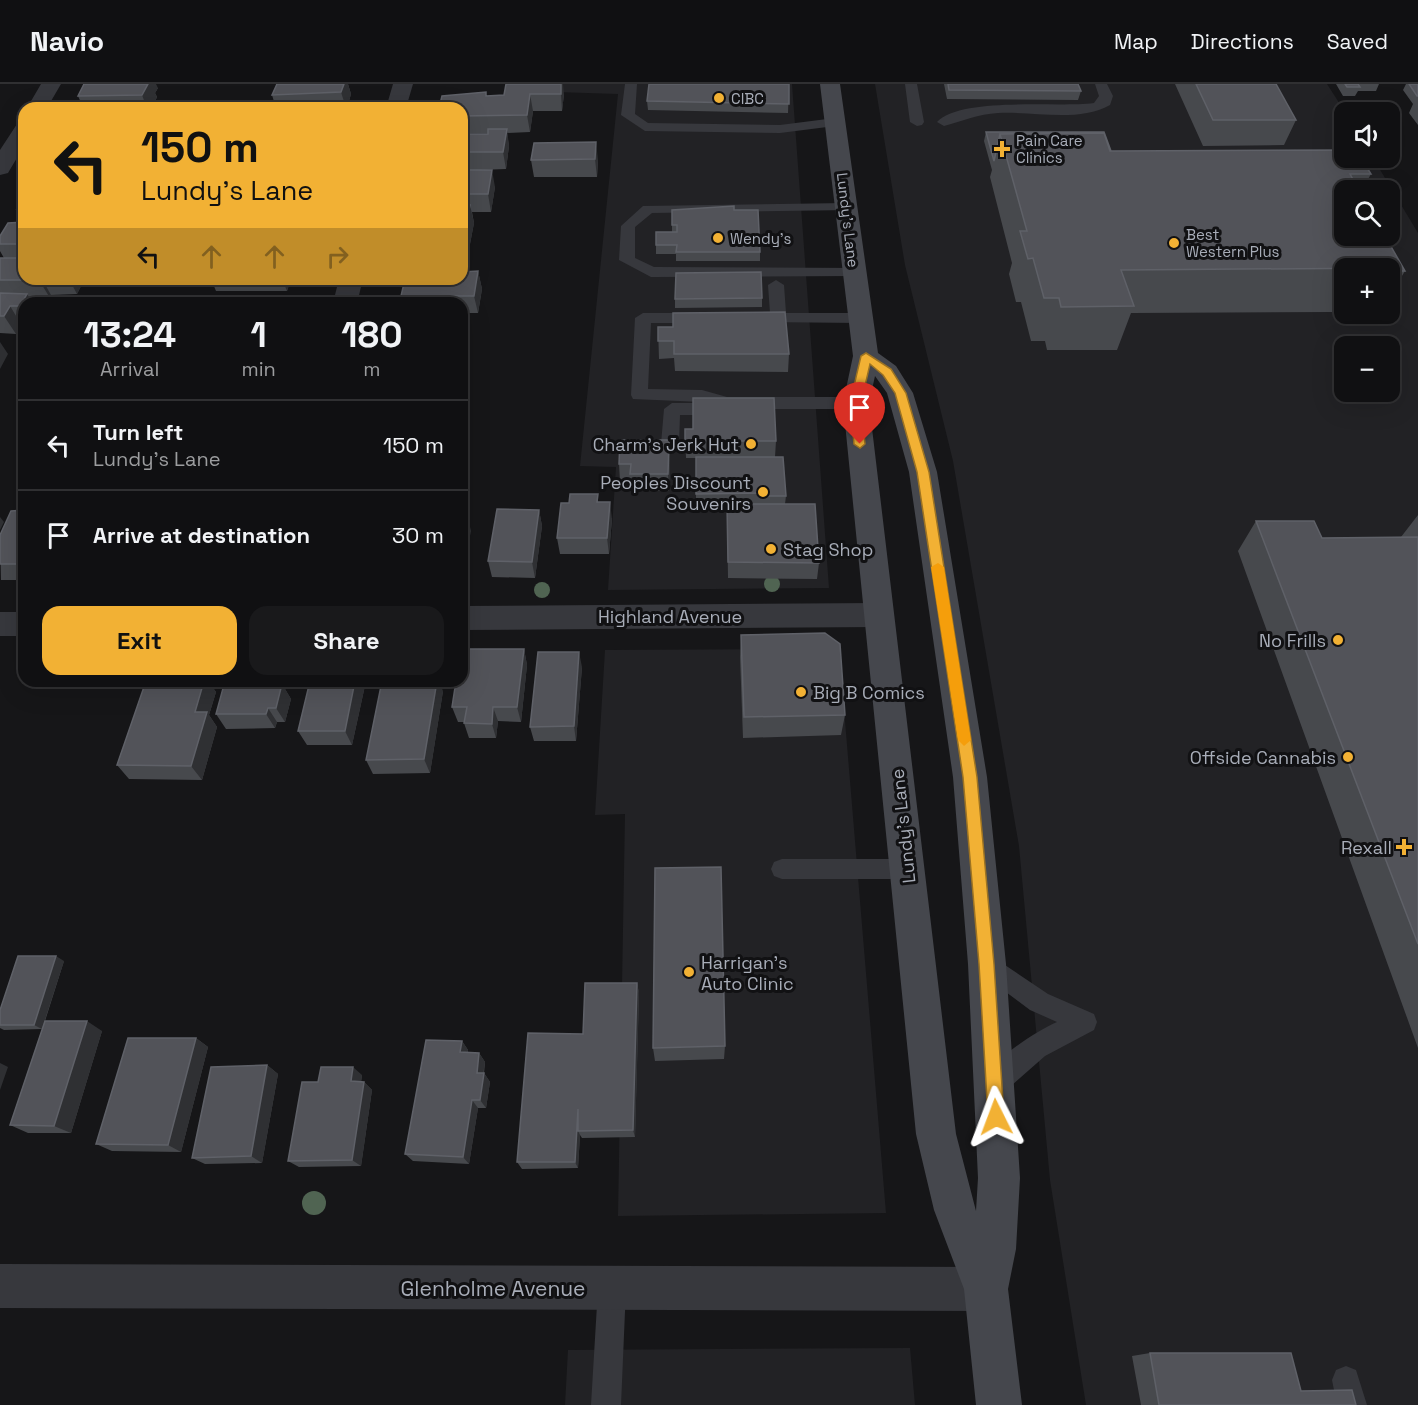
<!DOCTYPE html>
<html lang="en">
<head>
<meta charset="utf-8">
<style>
  :root { --surface:#101012; --page:#19191b; --text:#f1f3f6; --muted:#9c9d9f; --line:#303032; --accent:#f2b134 }
  body { margin:0; font-family:"Space Grotesk",sans-serif; background:var(--page); color:var(--text); height:100vh; display:flex; flex-direction:column; font-size:22px; white-space:nowrap }
  * { box-sizing:border-box; margin:0 }
  p { font-size:20px; color:var(--muted) }
  .icon { flex:none; width:33px; height:33px; fill:none; stroke:currentColor; stroke-width:2; stroke-linecap:round; stroke-linejoin:round }
  .map { position:relative; flex:1; overflow:hidden }
  .side { position:absolute; left:18px; top:213px; width:450px; height:390px; display:flex; flex-direction:column; background:var(--surface); border-radius:18px; box-shadow:0 6px 24px #0002,0 0 0 2px var(--line) }
  .side>* { flex:none }
  .hud { position:absolute; left:18px; top:18px; width:450px; height:183px; border-radius:18px; box-shadow:0 6px 24px #0002,0 0 0 2px var(--line); background:#f2b134; color:#111; overflow:hidden }
  .tools { position:absolute; left:1334px; top:18px; display:grid; gap:12px }
  .tools a { display:grid; place-items:center; width:66px; height:66px; border-radius:12px; background:var(--surface); box-shadow:0 6px 24px #0002,0 0 0 2px var(--line); font-size:30px }
  .pin { position:absolute; display:grid; place-items:center; width:51px; height:51px; color:#fff; margin:-62px -26px; border-radius:50% 50% 50% 0; rotate:-45deg; box-shadow:0 0 6px #0007 }
  .pin .icon { rotate:45deg }
  .me { position:absolute; width:66px; margin:-33px; rotate:357deg; stroke-linejoin:round; filter:drop-shadow(0 0 4px #0008) }
  .turn { display:flex; align-items:center; gap:21px; height:126px; padding:0 24px; font-size:27px }
  .turn .icon { width:78px; height:78px; stroke-width:2.5 }
  .turn b { display:block; font-size:42px; line-height:51px }
  .lanes { display:flex; align-items:center; height:57px; padding:0 24px; background:#0003; justify-content:center; gap:30px; direction:ltr }
  .lanes .off { opacity:.35 }
  .eta { display:flex; justify-content:space-evenly; align-items:center; height:102px; text-align:center }
  .eta b { font-size:36px; font-weight:800; line-height:42px }
  .primary-button { display:flex; gap:12px; margin-top:auto; padding:12px 24px }
  .primary-button a { flex:1; height:69px; border-radius:18px; background:var(--accent); color:#111; font-size:24px; font-weight:800; line-height:69px; text-align:center }
  .primary-button a+a { background:var(--page); color:var(--text) }
  ul { padding:0; list-style:none }
  li { display:flex; align-items:center; gap:18px; height:90px; padding:0 24px; border-top:2px solid var(--line) }
  li div { flex:1 }
  li b { display:block; font-size:22px }
  li em { font-style:normal }
  header { display:flex; align-items:center; gap:36px; box-sizing:border-box; height:84px; padding:0 30px; background:var(--surface); border-bottom:2px solid var(--line) }
  header strong { font-size:28px }
  nav { display:flex; gap:33px; margin-inline-start:auto; font-size:21px }
  .map>svg:first-child { display:block }
</style>
</head>
<body>
<header>
<strong>Navio</strong>
<nav><a>Map</a><a>Directions</a><a>Saved</a></nav>
</header>
<div class="map">
<svg width="1418" height="1321" viewBox="0 0 1418 1321">
  <rect width="100%" height="100%" fill="#161618"/>
  <path fill="#222225" fill-rule="evenodd" d="M558,0H792L829,504L608,506L616,383L580,382L618,10L556,8Z
    M875,0H1327L1345,28L1344,74H1373L1418,149V1321H1086L1050,1096L1019,762L953,377L905,181ZM1344,106H1389V152H1344ZM1344,184H1389V230H1344ZM1344,262H1389V308H1344Z
    M839,565L886,1129L618,1132L625,730L595,731L605,566Z
    M910,1264L915,1321H565L568,1266Z"/>
  <g fill="none" stroke-linecap="round" stroke-linejoin="round">
    <path fill="#37383d" fill-rule="evenodd" d="M625,0H637L635,30L648,39L780,41L835,34L842,38L835,42L780,49L645,47L621,31Z
      M905,0H917L924,38L922,41L917,42L910,38Z
      M1095,0H1107L1113,12L1110,21C1078,39 1033,27 998,29C978,30 963,37 944,42L937,38C962,12 1058,24 1094,19L1099,12Z
      M846,119L853,123L851,126L652,129L635,143V174L654,183L859,184L862,187L854,192L651,193L619,176L621,142L643,122Z
      M776,196L784,201L786,229H860L868,234L860,239L753,238L751,234L753,230L770,229L768,201Z
      M643,229H700L708,234L700,239H651L648,305L702,306L727,313H856L864,319L856,325H727L702,318L633,315L631,311L635,234Z
      M672,319H698L706,325L698,331H680L679,360L670,366L661,360L664,325Z
      M782,775H908L916,778L919,785L916,792L908,795H782L774,792L771,785L774,778Z
      M987,869L1048,910L1094,930L1097,938L1094,946L1045,972L1003,1009L994,1013L985,1009L981,1000C991,976 1033,949 1057,938L1030,926L979,888L975,880L979,872Z
      M612,1190L622,1194L626,1204L621,1321H591L598,1204L602,1194Z
      M1346,1282L1356,1286L1367,1321H1337L1332,1296L1336,1286Z"/>
    <path fill="#37383d" fill-rule="evenodd" d="M41,0H61L47,24H27Z
      M393,0H413L406,24H386Z
      M24,38V62L8,89L0,91V66L17,40Z
      M339,195H363L357,219H333Z
      M879,519L890,523L894,531L890,539L879,543L462,546V522Z
      M0,528H24V552H0Z
      M0,1180L986,1183L1001,1190L1008,1205L1001,1220L986,1227L0,1224Z"/>
    <path fill="#45474d" fill-rule="evenodd" d="M820,0H840L878,269L896,282L913,309L937,388L987,693L1006,880L1020,1094L1016,1165L1008,1205L1022,1321H976L964,1205L934,1126L916,1050L843,319L853,272ZM875,292L887,309L909,388L953,693L968,880L978,1094L976,1127L956,1050L869,319Z"/>
  </g>
  <g fill="#506452">
    <circle cx="772" cy="500" r="8"/>
    <circle cx="542" cy="506" r="8"/>
    <circle cx="314" cy="1119" r="12"/>
  </g>
  <path fill="#47494d" d="M277,0H348L351,10L347,24H276L272,11Z
    M506,0L564,10L562,27H533L530,48L507,49L509,62L506,85L479,86L495,103L491,128H472L474,139L470,160H465L467,172L464,188L478,187L482,205L478,229H464L468,244L462,266V219H403L401,212L462,195V50H488V49H462V24L487,12L504,11Z
    M789,0L788,29L648,26L647,17Z
    M944,0H1078L1081,7L1078,16L947,15Z
    M1175,0H1276L1296,36L1284,61L1203,62Z
    M1336,0H1379L1376,7H1358L1355,12H1343Z
    M1406,0H1418V41L1409,29L1413,20L1403,6Z
    M158,4L155,9L157,13L152,24H78L83,23L78,12Z
    M986,48L1111,67L1371,90L1362,106H1344L1405,187L1389,213V184H1344V230H1379L1378,231H1334L1332,228L1131,229L1117,266H1047L1045,257H1031L1021,218H1016L1009,190L1012,179L990,93L992,86L984,57Z
    M534,59L598,76L597,93H534L531,76Z
    M24,114V137L17,125Z
    M672,126H734L760,168V177H676V170H656V161L672,148Z
    M24,138V195H81L83,198L77,210L51,211L50,214H30L24,219V240H21L16,250L0,249V174H4L0,167V152Z
    M211,195H291L287,207H216Z
    M762,214V223L675,224V215Z
    M658,243L789,270L788,288L675,287L674,274L659,275Z
    M462,283L464,289H468L470,298L468,306H462V307Z
    M685,345L776,357L775,373L786,412L785,420L819,479L817,495L728,494L727,426H696V374H686Z
    M669,356L670,373L669,407H631V397H620L619,380Z
    M598,410V418L612,435L609,470H560L557,454L569,419Z
    M24,426V496H1L0,451Z
    M539,426L542,442L535,494L492,493L488,477Z
    M1418,431V964L1238,467L1256,437L1322,454L1401,453Z
    M741,551L845,631L841,651L743,654L740,573Z
    M524,565L527,581L521,638L498,637L496,654H469L464,639L465,638H458L452,623Z
    M582,583L576,657H534L530,643Z
    M146,597H208L216,608L209,631L217,643L202,696L129,695L117,681Z
    M225,597H287L285,605L291,615L285,638H277L275,644L226,645L216,630Z
    M310,597H366L352,661H307L298,647Z
    M443,607L430,689L373,690L366,676Z
    M64,877L45,937L102,947L71,1049H28L10,1041L42,945L4,946L0,944V926Z
    M637,899L639,909L635,1053L582,1054L580,1051L578,1084L522,1085L517,1078L583,950Z
    M196,954L208,963L181,1068L112,1067L96,1060Z
    M462,957L468,966V969H479L485,978L484,989L490,998L486,1024H478L469,1080L413,1077L405,1070Z
    M725,962L724,975L655,977L653,964Z
    M267,981L278,990L262,1079L205,1080L192,1074Z
    M362,991L361,998H364L372,1006L361,1082L299,1083L288,1077L318,998Z
    M1150,1269L1301,1307L1356,1321H1141L1132,1272Z"/>
  <path fill="#2f3033" d="M147,0H156L158,4L155,9L157,13L152,24H147L142,11Z
    M344,0H348L351,10L347,24H346L341,8Z
    M561,0H563L564,10L562,27L561,10Z
    M530,10L533,27L530,48L527,31Z
    M507,45L509,62L506,85L503,68Z
    M596,58L598,76L597,93L595,75Z
    M492,86L495,103L491,128L488,110Z
    M470,121L474,139L470,160L466,142Z
    M464,154L467,172L463,193L462,187V163Z
    M478,187L482,205L478,229L474,212Z
    M40,195H42L51,211L50,214L39,196Z
    M69,195H81L83,198L77,210Z
    M282,195H291L287,207Z
    M27,210L33,219H24V229L20,222Z
    M10,222L21,240L16,250L4,232Z
    M464,227L468,244L462,266V233Z
    M0,258L8,270L0,285Z
    M468,289L470,298L468,306L466,297Z
    M669,356L670,373L669,407L668,390Z
    M610,418L612,435L609,470L607,454Z
    M539,426L542,442L535,494L532,478Z
    M467,431L471,447L462,491V453Z
    M0,433L4,438L0,446Z
    M524,565L527,581L521,638L517,623Z
    M579,568L582,583L576,657L574,642Z
    M204,597H208L216,608L209,631L217,643L202,696L191,682L195,628Z
    M275,597H287L285,605L291,615L285,638L276,624L274,600Z
    M355,597H366L352,661L345,647Z
    M437,597H439L443,607L430,689L424,675Z
    M493,623L498,637L496,654L492,640Z
    M268,624L277,638L275,644L266,630Z
    M56,872L64,877L42,945L34,941Z
    M637,899L639,909L635,1053L633,1046Z
    M87,937L102,947L71,1049L54,1042Z
    M196,954L208,963L181,1068L168,1061Z
    M462,957L468,966L466,977L460,968Z
    M479,969L485,978L482,998L477,989Z
    M0,979L8,983L0,1006Z
    M267,981L278,990L262,1079L251,1072Z
    M353,983L362,991L360,1006L351,997Z
    M484,989L490,998L486,1024L480,1016Z
    M364,998L372,1006L361,1082L352,1076Z
    M472,1016L478,1024L469,1080L463,1073Z
    M578,1025V1047L580,1051L578,1084L575,1078Z"/>
  <path fill="#525359" stroke="#5f6168" stroke-width="1.5" d="M84,0H148L142,11L78,12Z
    M277,0H344L341,8L272,11Z
    M506,0H561V10H530L527,31L462,32V24H439L442,12L486,8V12L504,11Z
    M649,0H789V20L647,17Z
    M948,0H1078L1081,7L949,6Z
    M1196,0H1276L1296,36H1213Z
    M1345,0H1358L1360,3H1347Z
    M1409,0H1418V12H1417Z
    M79,23L140,24H78Z
    M488,45H507L503,68H462V50H488Z
    M986,48H1104L1111,67L1104,49L1000,50L994,77Z
    M1104,49L1110,67L1344,66V74H1361L1371,90H1350L1359,106H1344V152H1385L1405,187H1389V184L1121,186L1134,222L1061,223L1059,214H1044L1033,174L1028,175L1020,147H1027L1000,50Z
    M596,58L595,75L531,76L534,59Z
    M462,86H492L488,110H462Z
    M24,114V125H17Z
    M462,121H470L466,142H462Z
    M734,122V126H758L760,168H676L677,161H656V148H677V141H672V126Z
    M24,138V160H0V152L8,139Z
    M0,174H24V195H40L39,196H0Z
    M478,187L474,212H401L405,195H462V188Z
    M761,188L762,214L675,215L676,189Z
    M0,209L27,210L20,222H10L4,232H0Z
    M216,217H266L265,219H215Z
    M785,228L789,270H674V257H658V243H673V229Z
    M462,289H468L466,297H462Z
    M693,314H774L776,357H685V345H693Z
    M620,356H669L668,390H630L631,380H619Z
    M696,373H783L786,412H765V409L696,410Z
    M570,410H598L597,418H610L607,454H557L561,419H569Z
    M727,420H815L819,479L728,478Z
    M497,425L539,426L532,478L488,477Z
    M24,426V480H0V451L11,427Z
    M462,431H467L462,453Z
    M1256,437H1314L1322,454L1418,453V860Z
    M825,549L840,560L845,631L744,633L741,551Z
    M462,565H524L517,623H493L492,640L464,639L467,623H452L456,597H462Z
    M538,568H579L574,642L530,643Z
    M146,597H204L195,628H207L191,682L117,681Z
    M225,597H275L274,600H282L276,624H268L266,630H216Z
    M310,597H355L345,647H298Z
    M382,597H437L424,675L366,676Z
    M721,783L725,962L653,964L655,784Z
    M18,872H56L34,941H0V926Z
    M585,899H637L633,1046L578,1047V1025L575,1078H517L528,949L583,950Z
    M45,937H87L54,1042L10,1041Z
    M128,954H196L168,1061L96,1060Z
    M426,956L462,957L460,968L479,969L477,989H484L480,1016H472L463,1073L405,1070Z
    M267,981L251,1072L192,1074L211,983Z
    M321,983H353L351,997L364,998L352,1076L288,1077L302,998H318Z
    M1150,1269H1291L1301,1307L1352,1306L1356,1321H1159Z"/>
  <path fill="#f2b134" stroke="#9d7322" stroke-width="1.5" d="M866,269L891,285L906,309L929,388L977,693L994,880L1004,1033L1002,1039L996,1042L990,1039L988,1033L979,880L963,693L917,388L895,309L883,291L870,280L861,319L865,360L860,364L854,360L850,319L861,272Z"/>
  <path fill="#f59e0b" d="M938,479L944,483L971,656L964,662L958,656L931,483Z"/>
  <g fill="#f2b134" stroke="#111113" stroke-width="2">
    <circle cx="719" cy="14" r="6"/>
    <path d="M999 56h6v6h6v6h-6v6h-6v-6h-6v-6h6z"/>
    <circle cx="718" cy="154" r="6"/>
    <circle cx="1174" cy="159" r="6"/>
    <circle cx="751" cy="360" r="6"/>
    <circle cx="763" cy="408" r="6"/>
    <circle cx="771" cy="465" r="6"/>
    <circle cx="1338" cy="556" r="6"/>
    <circle cx="801" cy="608" r="6"/>
    <circle cx="1348" cy="673" r="6"/>
    <path d="M1401 754h6v6h6v6h-6v6h-6v-6h-6v-6h6z"/>
    <circle cx="689" cy="888" r="6"/>
  </g>
  <g text-anchor="middle" dominant-baseline="central" stroke-width="6" stroke-linejoin="round" paint-order="stroke">
    <g font-size="15" fill="#a8adb8" stroke="#111113" text-anchor="start">
      <text x="731" y="14">CIBC</text>
      <text x="1016" y="56">Pain Care<tspan x="1016" dy="17">Clinics</tspan></text>
      <text x="1186" y="150">Best<tspan x="1186" dy="17">Western Plus</tspan></text>
      <text x="730" y="154">Wendy's</text>
    </g>
    <g font-size="15" fill="#a8adb8" stroke="#111113">
      <text transform="translate(848 136) rotate(83)">Lundy's Lane</text>
    </g>
    <g font-size="18" fill="#a8adb8" stroke="#111113" text-anchor="end">
      <text x="739" y="360">Charm's Jerk Hut</text>
      <text x="751" y="398">Peoples Discount<tspan x="751" dy="21">Souvenirs</tspan></text>
      <text x="783" y="465" text-anchor="start">Stag Shop</text>
      <text x="1326" y="556">No Frills</text>
      <text x="813" y="608" text-anchor="start">Big B Comics</text>
      <text x="1336" y="673">Offside Cannabis</text>
      <text x="1392" y="763">Rexall</text>
      <text x="701" y="878" text-anchor="start">Harrigan's<tspan x="701" dy="21">Auto Clinic</tspan></text>
    </g>
    <g font-size="18" fill="#a8adb8" stroke="#111113">
      <text x="670" y="532">Highland Avenue</text>
      <text transform="translate(903 742) rotate(-96)">Lundy's Lane</text>
    </g>
    <g font-size="21" fill="#a8adb8" stroke="#111113">
      <text x="493" y="1204">Glenholme Avenue</text>
    </g>
  </g>
</svg>
<div class="tools">
<a><svg class="icon" aria-label="sound" viewBox="0 0 24 24"><path d="M4 9h4l5-4v14l-5-4H4zM17 9q2 3 0 6"/></svg></a>
<a><svg class="icon" aria-label="search" viewBox="0 0 24 24"><circle cx="10" cy="10" r="6"/><path d="M15 15l6 6"/></svg></a>
<a>+</a>
<a>−</a>
</div>
<div class="pin" style="left:860px;top:360px;background:#d93025"><svg class="icon" aria-label="arrive" viewBox="0 0 24 24"><path d="M6 21V4h12l-3 4 3 4H6"/></svg></div>
<svg class="me" style="left:996px;top:1033px" viewBox="-20 -20 40 40"><path d="M0-17L14 15 0 8-14 15z" fill="#f2b134" stroke="#fff" stroke-width="4"/></svg>
<div class="hud">
<div class="turn"><svg class="icon" aria-label="left" viewBox="0 0 24 24"><path d="M17 20v-9H6M10 6l-5 5 5 5"/></svg><div><b>150 m</b>Lundy's Lane</div></div>
<div class="lanes"><svg class="icon" aria-label="left" viewBox="0 0 24 24"><path d="M17 20v-9H6M10 6l-5 5 5 5"/></svg><svg class="icon off" aria-label="ahead" viewBox="0 0 24 24"><path d="M12 20V5M6 11l6-6 6 6"/></svg><svg class="icon off" aria-label="ahead" viewBox="0 0 24 24"><path d="M12 20V5M6 11l6-6 6 6"/></svg><svg class="icon off" aria-label="right" viewBox="0 0 24 24"><path d="M7 20v-9h11M14 6l5 5-5 5"/></svg></div>
</div>
<section class="side">
<div class="eta">
<div><b>13:24</b><p>Arrival</p></div>
<div><b>1</b><p>min</p></div>
<div><b>180</b><p>m</p></div>
</div>
<ul>
<li><svg class="icon" aria-label="left" viewBox="0 0 24 24"><path d="M17 20v-9H6M10 6l-5 5 5 5"/></svg><div><b>Turn left</b><p>Lundy's Lane</p></div><em>150 m</em></li>
<li><svg class="icon" aria-label="arrive" viewBox="0 0 24 24"><path d="M6 21V4h12l-3 4 3 4H6"/></svg><div><b>Arrive at destination</b></div><em>30 m</em></li>
</ul>
<div class="primary-button"><a>Exit</a><a>Share</a></div>
</section>
</div>
</body>
</html>
